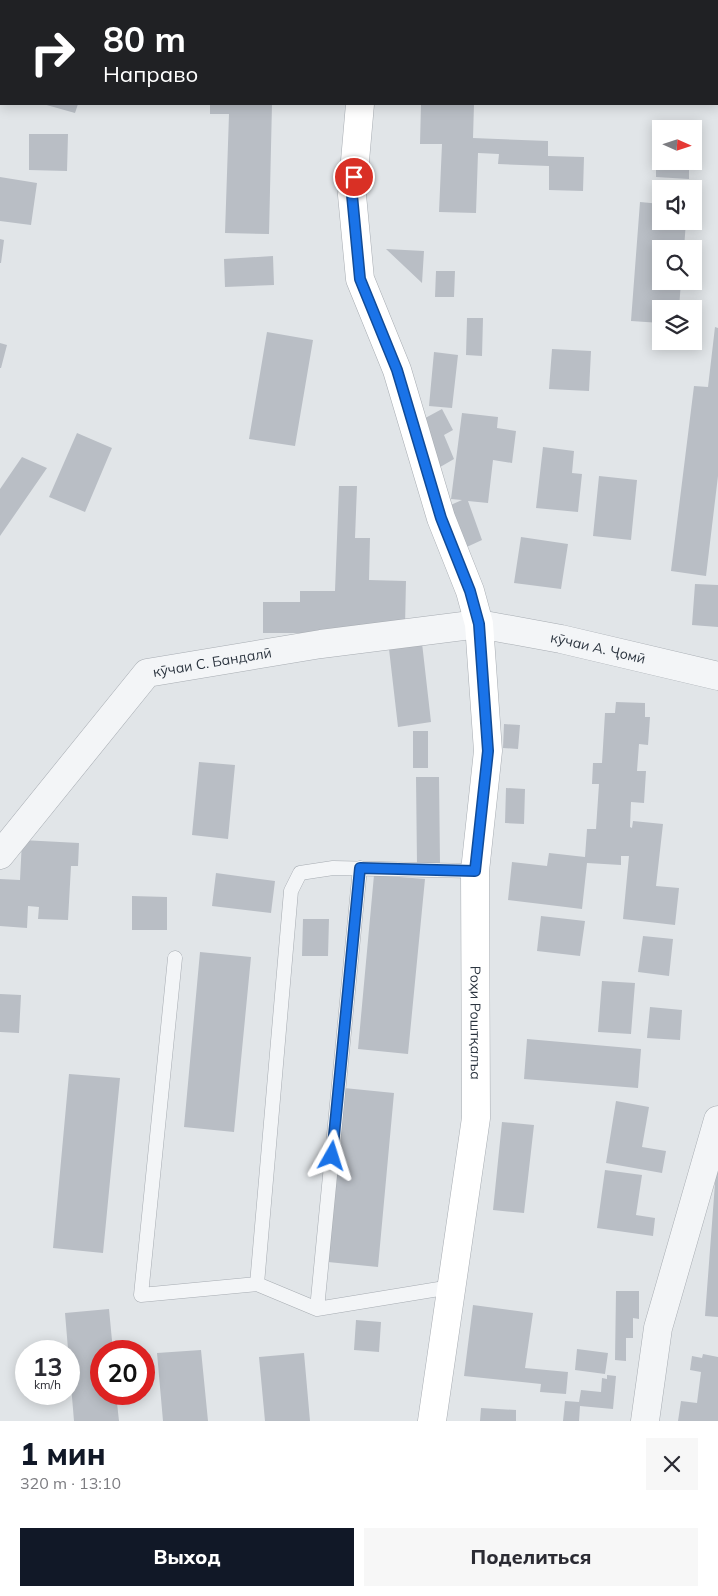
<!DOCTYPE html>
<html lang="ru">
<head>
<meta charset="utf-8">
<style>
  :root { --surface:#fff; --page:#f7f7f7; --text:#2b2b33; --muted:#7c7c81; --accent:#111827 }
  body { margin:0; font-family:Mulish,sans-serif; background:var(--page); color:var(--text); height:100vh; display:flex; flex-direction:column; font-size:19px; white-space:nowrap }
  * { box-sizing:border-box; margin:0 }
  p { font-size:16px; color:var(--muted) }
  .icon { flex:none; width:28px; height:28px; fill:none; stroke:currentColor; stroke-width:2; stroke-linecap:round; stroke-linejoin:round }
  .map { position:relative; height:1421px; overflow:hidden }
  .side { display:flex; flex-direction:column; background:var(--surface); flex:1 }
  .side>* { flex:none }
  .hud { position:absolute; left:0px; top:0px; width:719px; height:105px; box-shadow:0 2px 12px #0003; background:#202124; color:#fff; overflow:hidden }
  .needle { width:32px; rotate:93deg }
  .fabs { position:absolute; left:652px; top:120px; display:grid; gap:10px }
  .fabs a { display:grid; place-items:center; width:50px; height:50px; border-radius:0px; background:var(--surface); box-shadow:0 2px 12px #0003; font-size:25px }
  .speed { position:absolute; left:15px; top:1340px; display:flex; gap:10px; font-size:25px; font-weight:700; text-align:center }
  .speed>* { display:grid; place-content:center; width:65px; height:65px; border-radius:50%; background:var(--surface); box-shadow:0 2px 12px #0003; line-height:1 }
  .speed small { font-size:12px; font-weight:400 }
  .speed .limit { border:8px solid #d22; background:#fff; color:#111 }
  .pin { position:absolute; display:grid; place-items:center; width:42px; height:42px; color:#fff; margin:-21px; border:2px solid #fff; border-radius:50%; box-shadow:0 1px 5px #0007 }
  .me { position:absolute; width:55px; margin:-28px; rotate:6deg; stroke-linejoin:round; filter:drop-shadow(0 0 4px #0008) }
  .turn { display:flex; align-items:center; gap:18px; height:105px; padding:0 20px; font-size:22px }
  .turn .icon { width:65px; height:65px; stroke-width:2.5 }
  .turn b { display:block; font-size:35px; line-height:42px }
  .round { display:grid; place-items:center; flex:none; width:52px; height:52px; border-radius:0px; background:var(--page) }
  .head { display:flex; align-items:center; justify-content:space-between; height:85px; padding:0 20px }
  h1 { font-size:30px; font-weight:800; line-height:38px; color:var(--accent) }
  .action { display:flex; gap:10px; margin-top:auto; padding:10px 20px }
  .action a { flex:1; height:58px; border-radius:0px; background:var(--accent); color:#fff; font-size:20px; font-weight:800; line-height:58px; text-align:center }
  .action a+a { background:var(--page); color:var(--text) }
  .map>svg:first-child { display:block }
</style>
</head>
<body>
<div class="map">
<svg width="718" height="1421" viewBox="0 0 718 1421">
  <rect width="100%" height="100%" fill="#e1e5e8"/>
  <path fill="#b9bec5" d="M43,104H78L75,113Z
    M210,104H272L269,234L225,233L229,114H210Z
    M421,104H474L473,138L548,141V156L584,157L583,191L549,190V166L498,164L499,154L478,153L476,213L439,212L442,144H420Z
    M29,134H68L67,171L29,170Z
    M656,156L661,157V161H689V179L656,177Z
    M0,177L37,183L31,225L0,221Z
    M640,202L661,204V221H686L684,249H661V281H681L679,309H661V323L631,321Z
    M0,239L4,240L1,263H0Z
    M386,249L424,251L422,283Z
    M273,256L274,285L225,287L224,259Z
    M436,271H455L454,297H435Z
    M467,318H483L482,356L466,355Z
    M715,327L718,328V476L706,576L671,571L694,386L708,387Z
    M267,332L313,340L295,446L249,439Z
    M0,343L7,345L1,368H0Z
    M552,349L591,351L589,391L549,389Z
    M434,352L458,355L452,408L429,406Z
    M442,409L453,430L444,435L454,459L435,470L416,423Z
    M462,413L498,417L497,428L516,431L512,463L493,460L488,503L468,501L482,540L458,551L446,507L462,500L451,499Z
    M77,433L112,448L85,512L49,497Z
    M543,447L574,451L572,473L582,474L578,512L536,508Z
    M22,457L47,468L0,536V489Z
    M599,476L637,480L631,540L593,536Z
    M339,486H357L355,538H370L369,580L406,581L405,626L368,633H263V602H300V591H335Z
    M521,537L568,544L561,589L514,583Z
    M695,584L718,585V627L692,625Z
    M422,643L431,722L398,727L389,649Z
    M616,702L645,703V717H650L648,745L639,744L637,771H646L644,803L631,802L630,827L632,828L633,821L663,824L656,886L679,888L675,925L623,919L629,856H621V865L587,863L582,909L508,900L512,862L547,866L549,853L585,857L587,829H596L599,784H592L593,763H602L605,713H615Z
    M504,724L520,725L518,749L503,748Z
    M413,731H428V768H413Z
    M199,762L235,765L228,839L192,835Z
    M416,777H439L440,864H417Z
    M506,788L525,789L524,824L505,823Z
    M22,840L79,843L78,866H71L68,920L38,919L39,907L28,906L27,928L0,926V879L20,880Z
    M216,873L275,881L271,913L212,906Z
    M374,875L425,879L408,1054L358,1049Z
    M132,896L167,897V930H132Z
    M541,916L585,921L580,956L537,951Z
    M303,919H329L328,956H302Z
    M643,936L673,939L669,976L638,972Z
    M200,952L251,957L234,1132L184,1127Z
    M602,981L635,983L631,1034L598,1032Z
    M0,994L21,995L19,1033L0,1032Z
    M650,1007L682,1010L680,1040L647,1038Z
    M527,1039L641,1049L638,1088L524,1079Z
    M69,1074L120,1078L103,1253L53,1248Z
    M344,1088L394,1093L378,1267L328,1262Z
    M616,1101L649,1107L642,1147L666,1151L662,1173L606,1163Z
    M502,1122L534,1125L524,1213L493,1210Z
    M717,1157H718V1317L705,1316Z
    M605,1170L642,1175L636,1215L655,1218L653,1236L597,1228Z
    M616,1291H639V1319L633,1318V1338H626V1361L615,1360Z
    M473,1305L533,1313L525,1368L568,1372L566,1394L540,1392L541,1384L464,1376Z
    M109,1309L113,1351H101V1394H116L119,1421H74L65,1313Z
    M356,1320L381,1322L379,1352L354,1350Z
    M577,1349L608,1353L605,1374L575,1370Z
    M201,1350L208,1421H163L157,1353Z
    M304,1353L310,1421H265L259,1357Z
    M703,1354L718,1357V1421H678L681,1401L697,1403L701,1372L690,1370L692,1356L702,1358Z
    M607,1375L616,1376L613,1409L580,1406L579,1421H563L565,1401L579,1402L581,1390L601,1392L602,1378L607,1379Z
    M481,1408L516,1410V1421H480Z"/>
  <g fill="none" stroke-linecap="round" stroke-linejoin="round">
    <defs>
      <path id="lane" d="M175,958L141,1295L257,1284L317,1309L451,1287
        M257,1284L291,891L300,873L333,868L475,871
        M317,1309L360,868"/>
      <g id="street">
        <path id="s1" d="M0,855L147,673L321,644L479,624L561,639L718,676"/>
        <path d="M645,1421L658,1328L718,1120"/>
      </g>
      <g id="secondary">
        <path d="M371,1V0"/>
        <path id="s2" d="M360,104L352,195L360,279L397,370L441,518L470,591L479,624L488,751L475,871L476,1118L432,1421"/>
      </g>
    </defs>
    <use href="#lane" stroke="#a7acb2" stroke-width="15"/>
    <use href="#street" stroke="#a7acb2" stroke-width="29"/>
    <use href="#secondary" stroke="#a7acb2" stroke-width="29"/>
    <use href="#lane" stroke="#f3f5f7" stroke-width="14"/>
    <use href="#street" stroke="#f3f5f7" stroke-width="28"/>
    <use href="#secondary" stroke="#fff" stroke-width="28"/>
  </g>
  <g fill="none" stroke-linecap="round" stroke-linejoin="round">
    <defs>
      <path id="route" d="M332,1156L360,868L475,871L488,751L479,624L470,591L441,518L397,370L360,279L352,195L354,177"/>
    </defs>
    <use href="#route" stroke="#114b97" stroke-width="12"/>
    <use href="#route" stroke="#1a73e8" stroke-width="9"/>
  </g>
  <g text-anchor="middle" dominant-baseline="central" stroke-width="4" stroke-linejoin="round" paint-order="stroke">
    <g font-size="14" fill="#2b343f" stroke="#f0f3f6">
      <text stroke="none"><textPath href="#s1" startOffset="691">кӯчаи А. Ҷомӣ</textPath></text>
      <text stroke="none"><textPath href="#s1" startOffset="300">кӯчаи С. Бандалӣ</textPath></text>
      <text stroke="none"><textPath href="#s2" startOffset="941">Роҳи Роштқалъа</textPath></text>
    </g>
  </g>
</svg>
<div class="fabs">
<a><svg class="needle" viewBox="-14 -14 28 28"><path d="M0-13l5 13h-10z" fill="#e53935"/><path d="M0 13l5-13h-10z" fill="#7c7c81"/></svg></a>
<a><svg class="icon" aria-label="sound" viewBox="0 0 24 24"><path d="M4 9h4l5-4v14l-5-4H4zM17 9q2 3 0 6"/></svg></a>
<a><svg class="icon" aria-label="search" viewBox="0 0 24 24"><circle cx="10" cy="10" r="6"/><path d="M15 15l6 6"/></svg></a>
<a><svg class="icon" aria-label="layers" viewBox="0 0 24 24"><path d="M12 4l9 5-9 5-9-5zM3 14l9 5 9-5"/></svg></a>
</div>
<div class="speed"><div>13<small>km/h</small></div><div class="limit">20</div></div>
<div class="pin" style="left:354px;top:177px;background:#d93025"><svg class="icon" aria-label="arrive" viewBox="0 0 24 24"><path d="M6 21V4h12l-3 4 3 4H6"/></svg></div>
<svg class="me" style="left:332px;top:1156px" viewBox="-20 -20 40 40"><path d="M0-17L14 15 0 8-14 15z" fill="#1a73e8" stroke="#fff" stroke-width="4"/></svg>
<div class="hud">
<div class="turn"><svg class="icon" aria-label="right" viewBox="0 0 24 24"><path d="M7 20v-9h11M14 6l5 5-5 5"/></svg><div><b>80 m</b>Направо</div></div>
</div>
</div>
<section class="side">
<div class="head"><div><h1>1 мин</h1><p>320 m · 13:10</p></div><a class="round"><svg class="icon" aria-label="close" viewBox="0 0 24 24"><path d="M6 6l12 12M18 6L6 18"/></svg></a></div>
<div class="action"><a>Выход</a><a>Поделиться</a></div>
</section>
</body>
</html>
